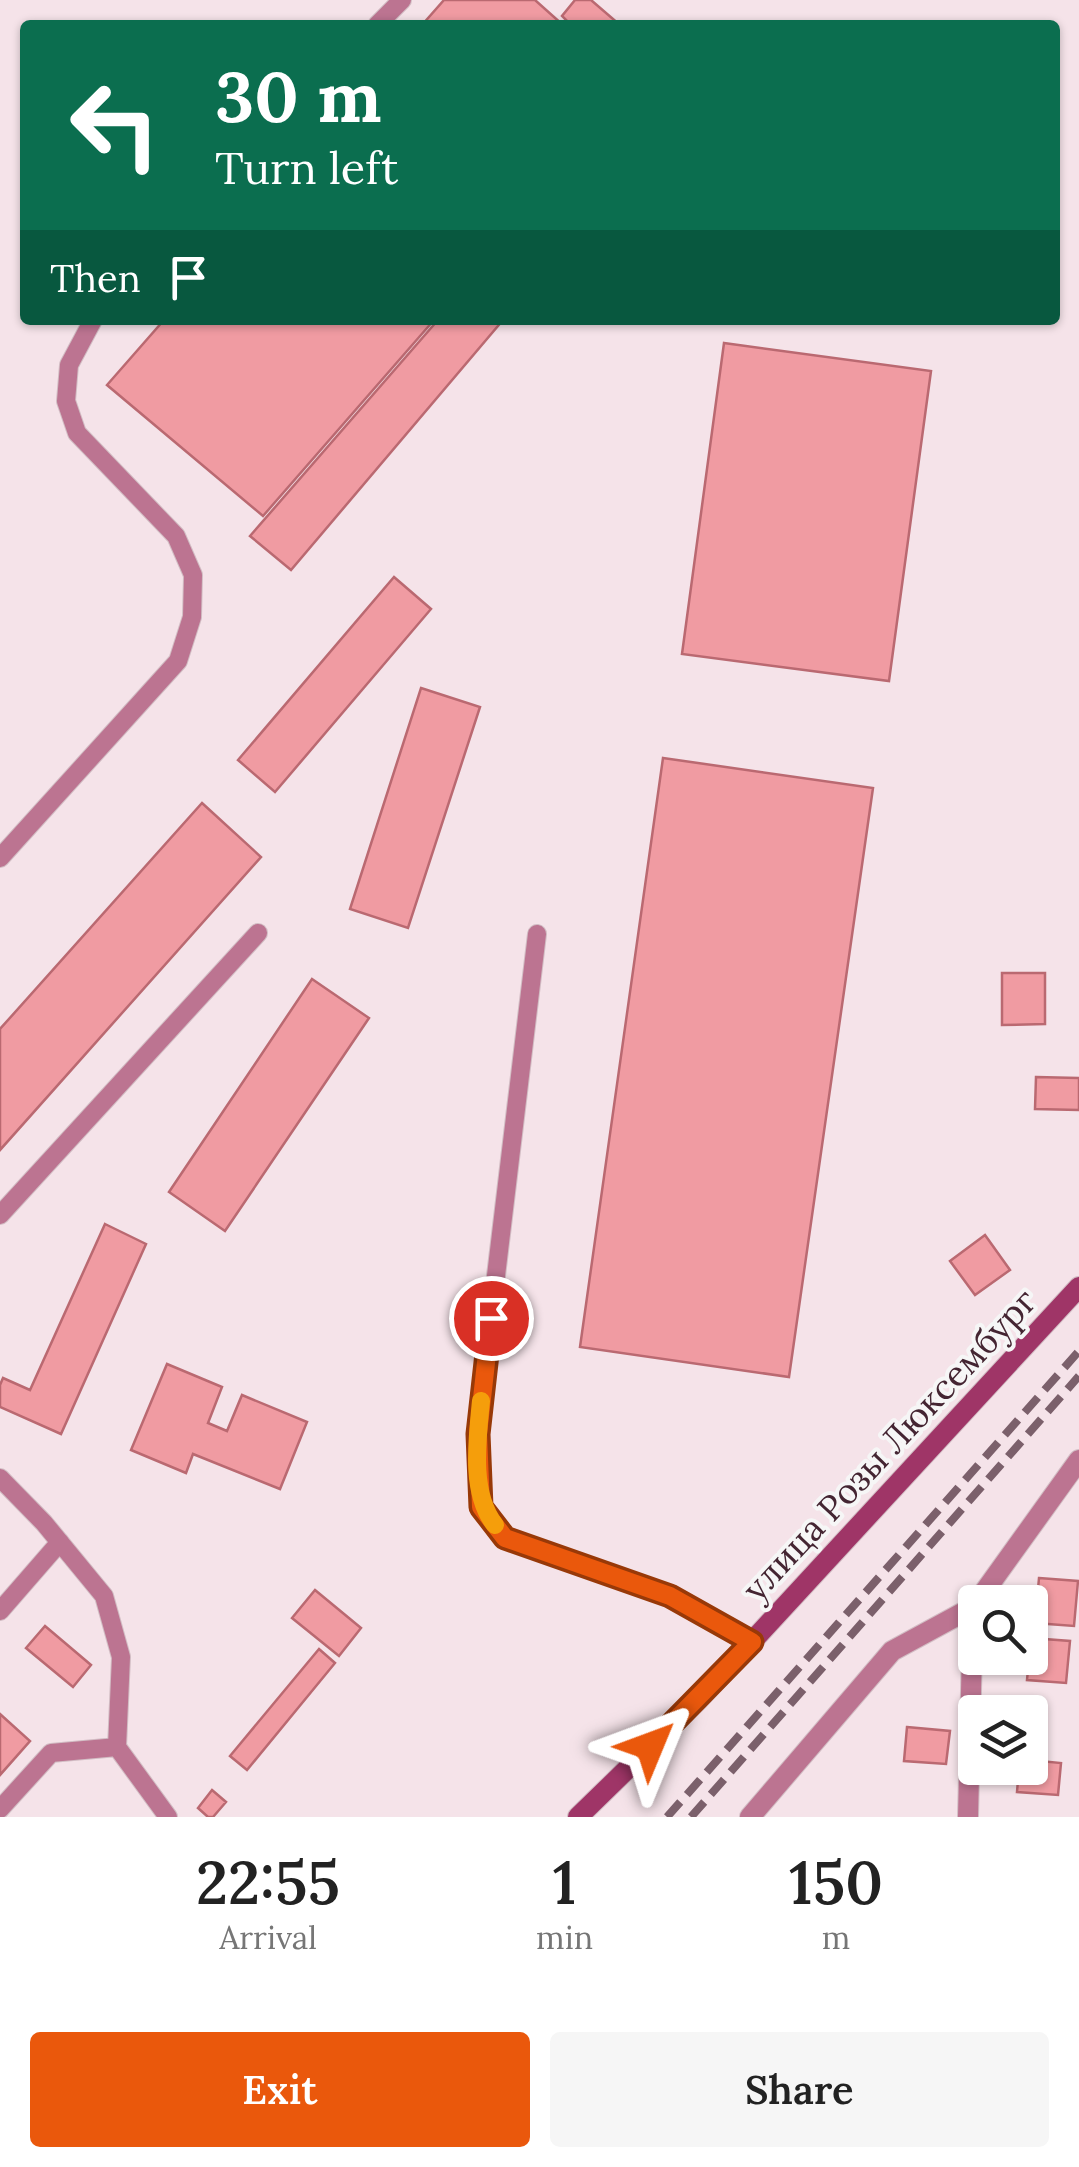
<!DOCTYPE html>
<html lang="en">
<head>
<meta charset="utf-8">
<style>
  :root { --surface:#fff; --page:#f6f6f6; --text:#222; --muted:#767676; --accent:#ea580c }
  body { margin:0; font-family:Lora,serif; background:var(--page); color:var(--text); height:100vh; display:flex; flex-direction:column; font-size:38px; white-space:nowrap }
  * { box-sizing:border-box; margin:0 }
  p { font-size:32px; color:var(--muted) }
  .icon { flex:none; width:55px; height:55px; fill:none; stroke:currentColor; stroke-width:2; stroke-linecap:round; stroke-linejoin:round }
  .map { position:relative; height:1817px; overflow:hidden }
  .panel { display:flex; flex-direction:column; background:var(--surface); flex:1 }
  .panel>* { flex:none }
  .hud { position:absolute; left:20px; top:20px; width:1040px; height:305px; border-radius:10px; box-shadow:0 2px 8px #0004; background:#0b6e4f; color:#fff; overflow:hidden }
  .controls { position:absolute; left:958px; top:1585px; display:grid; gap:20px }
  .controls a { display:grid; place-items:center; width:90px; height:90px; border-radius:10px; background:var(--surface); box-shadow:0 2px 8px #0004; font-size:50px }
  .pin { position:absolute; display:grid; place-items:center; width:85px; height:85px; color:#fff; margin:-42px; border:5px solid #fff; border-radius:50%; box-shadow:0 2px 10px #0007 }
  .me { position:absolute; width:110px; margin:-55px; rotate:46deg; stroke-linejoin:round; filter:drop-shadow(0 0 8px #0008) }
  .turn { display:flex; align-items:center; gap:35px; height:210px; padding:0 30px; font-size:45px }
  .turn .icon { width:130px; height:130px; stroke-width:2.5 }
  .turn b { display:block; font-size:70px; line-height:85px }
  .then { display:flex; align-items:center; height:95px; padding:0 30px; background:#0003; gap:20px; font-size:38px }
  .eta { display:flex; justify-content:space-evenly; align-items:center; height:170px; text-align:center }
  .eta b { font-size:60px; font-weight:600; line-height:70px }
  .cta { display:flex; gap:20px; margin-top:auto; padding:20px 30px }
  .cta a { flex:1; height:115px; border-radius:10px; background:var(--accent); color:#fff; font-size:40px; font-weight:600; line-height:115px; text-align:center }
  .cta a+a { background:var(--page); color:var(--text) }
  .map>svg:first-child { display:block }
</style>
</head>
<body>
<div class="map">
<svg width="1079" height="1817" viewBox="0 0 1079 1817">
  <rect width="100%" height="100%" fill="#f5e3e9"/>
  <path fill="#f09ba2" stroke="#ba6971" stroke-width="2.5" d="M444,0H535L563,25H422Z
    M575,0H591L620,25H571L562,16Z
    M164,320H434L263,516L107,385Z
    M438,320H503L291,570L250,536Z
    M724,343L931,371L889,681L682,654Z
    M394,577L431,609L275,792L238,760Z
    M421,688L480,707L408,928L350,909Z
    M663,758L873,788L789,1377L580,1347Z
    M202,803L261,857L0,1150V1029Z
    M1002,973H1045V1024L1002,1025Z
    M312,979L369,1018L225,1231L169,1192Z
    M1036,1077L1079,1078V1110L1035,1109Z
    M105,1224L146,1244L61,1434L0,1407V1385L3,1378L30,1390Z
    M985,1235L1010,1270L975,1295L950,1261Z
    M167,1364L222,1387L208,1423L227,1431L242,1395L307,1422L280,1489L193,1454L186,1473L131,1450Z
    M1039,1578L1078,1581L1074,1626L1035,1623Z
    M315,1590L361,1628L339,1656L292,1618Z
    M45,1626L91,1665L73,1687L26,1648Z
    M1031,1638L1070,1641L1066,1683L1027,1680Z
    M319,1649L335,1663L247,1770L230,1756Z
    M0,1714L30,1741L0,1775Z
    M907,1727L950,1731L946,1764L904,1761Z
    M1030,1760L1061,1763L1058,1795L1017,1792L1019,1768H1030Z
    M212,1790L226,1802L213,1817H208L198,1808Z"/>
  <g fill="none" stroke-linecap="round" stroke-linejoin="round">
    <defs>
      <path id="lane" d="M377,25L402,0
        M0,858L178,661L192,617L193,575L176,536L77,433L66,401L69,365L93,320
        M537,934L477,1434L481,1507L505,1539L670,1596L751,1642
        M0,1215L258,933
        M0,1478L44,1523L104,1596L121,1657L117,1747L168,1817
        M0,1611L60,1542
        M0,1809L51,1753L117,1747"/>
      <path id="street" d="M977,1602L1079,1460
        M750,1817L892,1651L975,1606
        M968,1817L973,1608"/>
      <path id="secondary" d="M578,1817L699,1699L1079,1287"/>
    </defs>
    <use href="#lane" stroke="#d2bdc4" stroke-width="20"/>
    <use href="#street" stroke="#d2bdc4" stroke-width="22"/>
    <use href="#secondary" stroke="#d2bdc4" stroke-width="22"/>
    <use href="#lane" stroke="#bc7491" stroke-width="18"/>
    <use href="#street" stroke="#bc7491" stroke-width="20"/>
    <use href="#secondary" stroke="#9f3567" stroke-width="20"/>
    <path stroke="#7b606b" stroke-width="8" stroke-dasharray="20 10" stroke-linecap="butt" d="M667,1817L1079,1351
      M691,1817L1079,1376"/>
  </g>
  <g fill="none" stroke-linecap="round" stroke-linejoin="round">
    <defs>
      <path id="route" d="M491,1318L478,1434L481,1507L505,1538L670,1596L752,1642L650,1746"/>
    </defs>
    <use href="#route" stroke="#983908" stroke-width="25"/>
    <use href="#route" stroke="#ea580c" stroke-width="18"/>
    <path stroke="#f59e0b" stroke-width="18" d="M481,1401C477,1441 470,1493 495,1525"/>
  </g>
  <g text-anchor="middle" dominant-baseline="central" stroke-width="8" stroke-linejoin="round" paint-order="stroke">
    <g font-size="35" fill="#442532" stroke="#f6f6f6">
      <text transform="translate(889 1445) rotate(-47)">улица Розы Люксембург</text>
    </g>
  </g>
</svg>
<div class="controls">
<a><svg class="icon" aria-label="search" viewBox="0 0 24 24"><circle cx="10" cy="10" r="6"/><path d="M15 15l6 6"/></svg></a>
<a><svg class="icon" aria-label="layers" viewBox="0 0 24 24"><path d="M12 4l9 5-9 5-9-5zM3 14l9 5 9-5"/></svg></a>
</div>
<div class="pin" style="left:491px;top:1318px;background:#d93025"><svg class="icon" aria-label="arrive" viewBox="0 0 24 24"><path d="M6 21V4h12l-3 4 3 4H6"/></svg></div>
<svg class="me" style="left:650px;top:1746px" viewBox="-20 -20 40 40"><path d="M0-17L14 15 0 8-14 15z" fill="#ea580c" stroke="#fff" stroke-width="4"/></svg>
<div class="hud">
<div class="turn"><svg class="icon" aria-label="left" viewBox="0 0 24 24"><path d="M17 20v-9H6M10 6l-5 5 5 5"/></svg><div><b>30 m</b>Turn left</div></div>
<div class="then">Then<svg class="icon" aria-label="arrive" viewBox="0 0 24 24"><path d="M6 21V4h12l-3 4 3 4H6"/></svg></div>
</div>
</div>
<section class="panel">
<div class="eta">
<div><b>22:55</b><p>Arrival</p></div>
<div><b>1</b><p>min</p></div>
<div><b>150</b><p>m</p></div>
</div>
<div class="cta"><a>Exit</a><a>Share</a></div>
</section>
</body>
</html>
